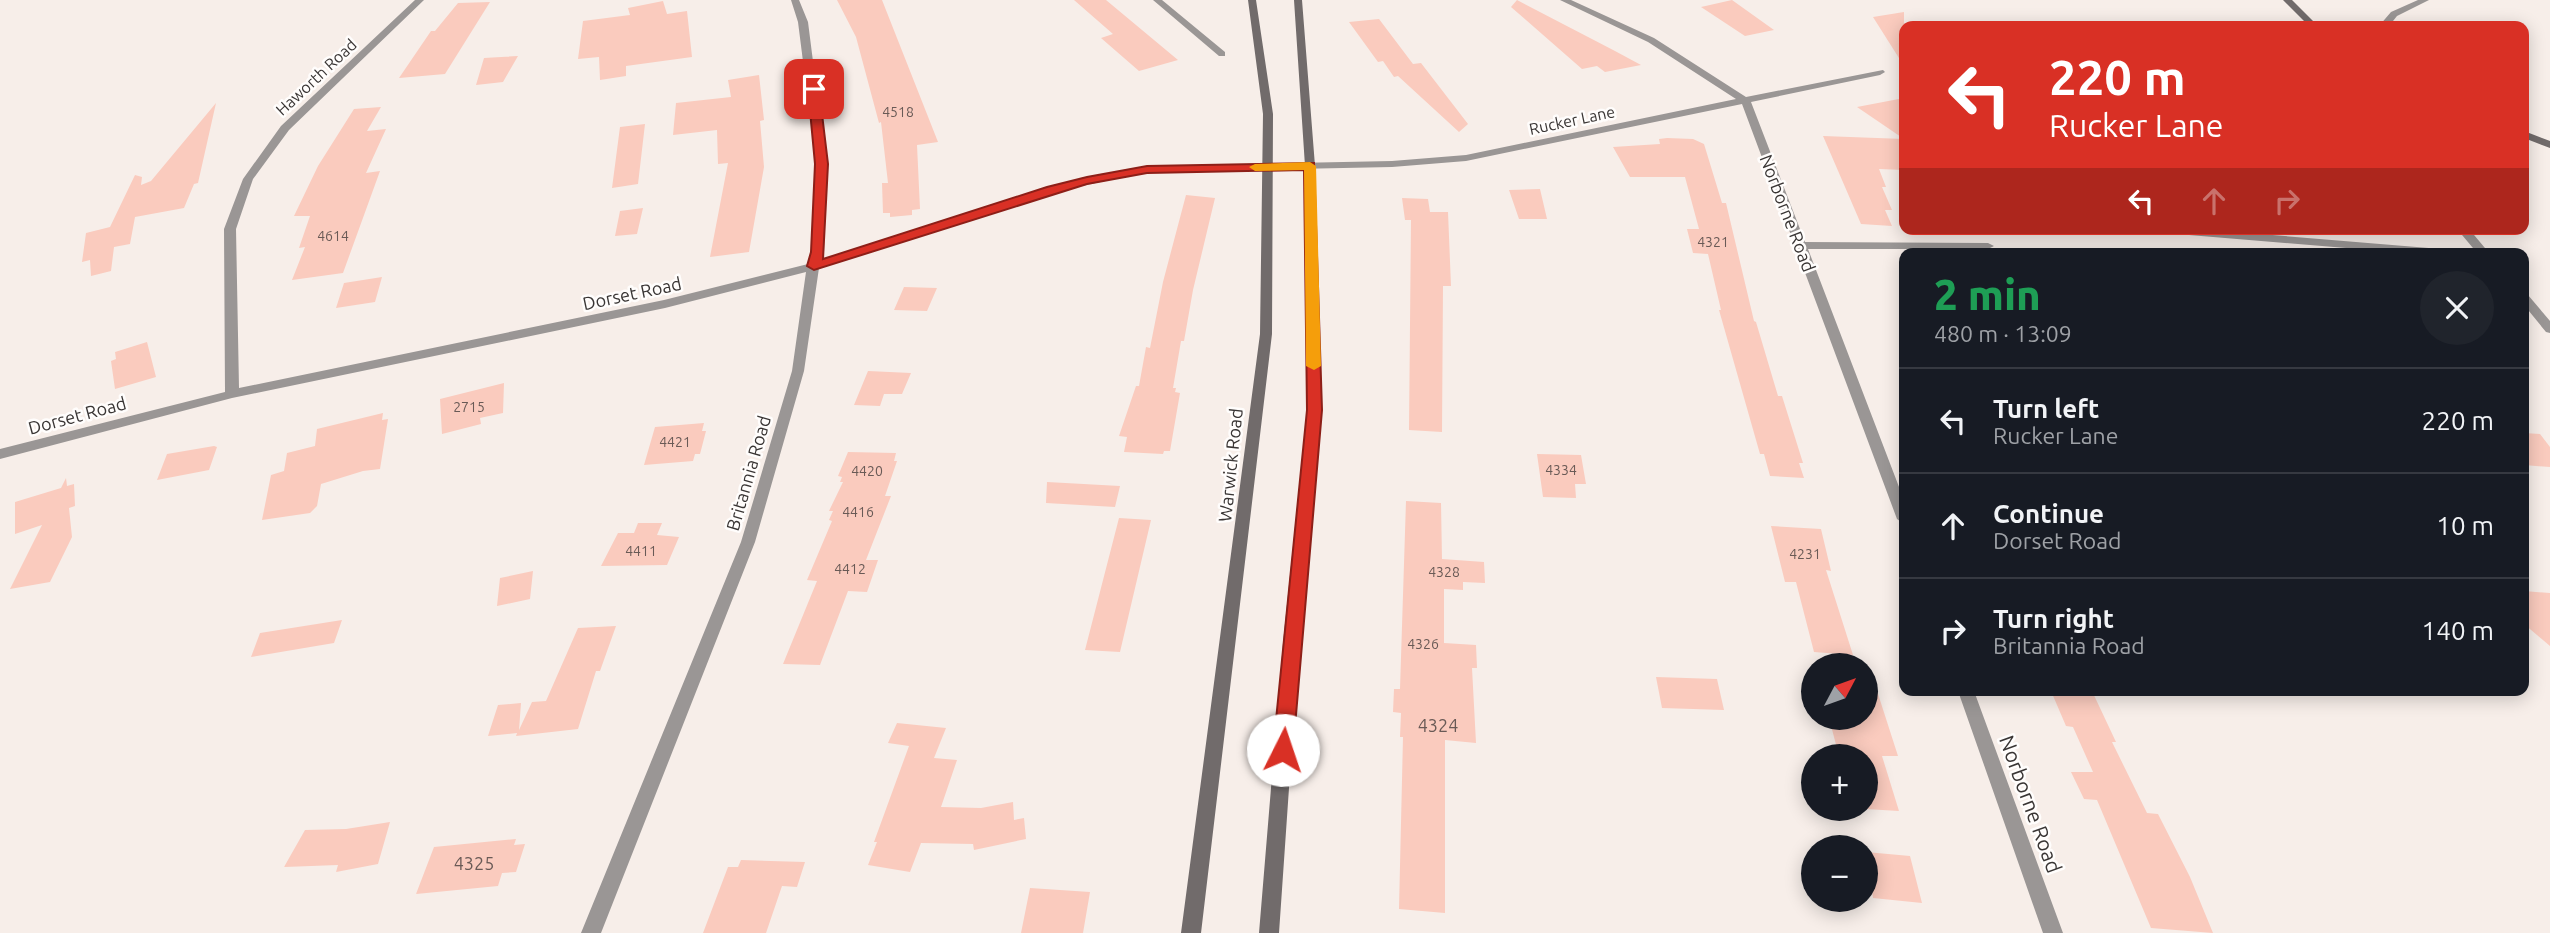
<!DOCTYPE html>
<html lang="en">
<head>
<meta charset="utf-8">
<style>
  :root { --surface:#171b24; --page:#20242c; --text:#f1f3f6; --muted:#9ea1a6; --line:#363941 }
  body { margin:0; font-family:Ubuntu,sans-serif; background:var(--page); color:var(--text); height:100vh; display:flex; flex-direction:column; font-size:26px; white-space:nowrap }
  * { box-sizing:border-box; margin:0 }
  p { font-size:23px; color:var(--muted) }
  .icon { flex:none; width:38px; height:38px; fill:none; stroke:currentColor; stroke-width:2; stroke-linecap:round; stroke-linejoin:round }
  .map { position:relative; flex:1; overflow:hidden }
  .drawer { position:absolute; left:1899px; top:248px; width:630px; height:448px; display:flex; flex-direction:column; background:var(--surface); border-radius:14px; box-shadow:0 4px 18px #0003 }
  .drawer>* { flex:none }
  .hud { position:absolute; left:1899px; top:21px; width:630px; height:214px; border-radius:14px; box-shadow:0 4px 18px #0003; background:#d93025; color:#fff; overflow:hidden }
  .needle { width:46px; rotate:49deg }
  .controls { position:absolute; left:1801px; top:653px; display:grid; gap:14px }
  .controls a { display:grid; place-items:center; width:77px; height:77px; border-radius:50%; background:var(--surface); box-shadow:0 4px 18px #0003; font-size:35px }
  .pin { position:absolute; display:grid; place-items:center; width:60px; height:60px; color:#fff; margin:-30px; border-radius:14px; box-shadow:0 4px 10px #0006 }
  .me { position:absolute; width:77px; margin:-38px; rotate:4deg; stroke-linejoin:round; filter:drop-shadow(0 0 5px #0008) }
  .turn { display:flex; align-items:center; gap:24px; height:147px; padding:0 35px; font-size:32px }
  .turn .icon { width:91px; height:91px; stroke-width:2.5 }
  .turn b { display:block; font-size:49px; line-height:60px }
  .lanes { display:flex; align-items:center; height:66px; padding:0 35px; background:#0003; justify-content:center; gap:35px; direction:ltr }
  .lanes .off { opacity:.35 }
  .round { display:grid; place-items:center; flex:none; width:74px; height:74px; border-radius:37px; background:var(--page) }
  .overview { display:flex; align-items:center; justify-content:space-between; height:119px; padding:0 35px }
  h1 { font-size:42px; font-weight:800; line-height:52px; color:#1e9e55 }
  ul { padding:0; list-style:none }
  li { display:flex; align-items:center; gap:21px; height:105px; padding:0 35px; border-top:2px solid var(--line) }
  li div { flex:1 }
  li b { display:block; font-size:26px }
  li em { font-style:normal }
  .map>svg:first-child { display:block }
</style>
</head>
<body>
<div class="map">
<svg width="2550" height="933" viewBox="0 0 2550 933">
  <rect width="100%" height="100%" fill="#f7eee9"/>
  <path fill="#facbbe" d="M837,0H882L938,142L917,145L920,209L912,210V215L890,217V213H883L882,183H888L881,122L879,123L856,37Z
    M1074,0H1106L1178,60L1139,71L1101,38L1113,34Z
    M1517,0L1615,51L1641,65L1605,72L1597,66L1582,69L1511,7Z
    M1732,0L1774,30L1745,36L1701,7Z
    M663,1L667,14L687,11L692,57L626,66V76L600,80L599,57L578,59L583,21L630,15L628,8Z
    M490,2L445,74L399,78L431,31H435L458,3Z
    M1904,12V66L1873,17Z
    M1379,19L1413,64L1421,63L1468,124L1459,132L1398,76L1394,77L1383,61L1378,62L1349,22Z
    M518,56L503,82L476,85L484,58Z
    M759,75L764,120L760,121L764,167L749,252L710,257L728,163L718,164L717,130L673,135L676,103L731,97L728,80Z
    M1904,98V139L1857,107Z
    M216,103L198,183L194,184L184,208L135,217L130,244L114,247L111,271L91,276L90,260L82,262L86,233L110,227L135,175L142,177L141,185L151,181Z
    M381,107L367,131L386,129L366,173L380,171L343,273L292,280L305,247L299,248L310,216H294L318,166L354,109Z
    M645,124L638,184L612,188L620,127Z
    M1823,136L1904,139V170L1879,169L1886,187H1882L1892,210H1885L1892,226L1861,224Z
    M1667,138L1693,139L1704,144L1722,203H1726L1754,321L1756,322L1778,396H1782L1803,463H1799L1804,478L1770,476L1764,454H1760L1719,310H1721L1708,254L1693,253L1687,229H1699L1685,177H1630L1613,147L1660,144L1659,139Z
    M1540,189L1547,219H1519L1509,190Z
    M1186,195L1215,198L1193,290L1184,341H1181L1173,388H1176L1175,392L1180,393L1170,451H1164L1163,454L1124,452L1127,437L1119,436L1136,386H1139L1146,347L1150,348L1163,282Z
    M1402,198L1428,199L1430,212H1448L1451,286H1443L1442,432L1409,430L1411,220H1405Z
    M643,208L637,234L615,236L620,211Z
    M382,277L375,302L336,308L344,283Z
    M904,287L937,288L927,311L894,310Z
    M147,342L156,377L115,389L111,361L116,359L115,352Z
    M868,371L911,373L902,394H884L880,406L854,405Z
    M504,383L503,413L480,418L481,424L442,434L440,399Z
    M383,413L382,420L388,419L380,469L363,471L321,484L317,506L310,513L262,520L271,475L284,471L287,453L315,446L317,429Z
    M704,423L702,431H706L700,454H695L693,461L644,465L655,427Z
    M2524,433L2540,434L2550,447V467L2524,465Z
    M214,446L217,447L209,470L157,480L167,454Z
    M848,452L896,453L894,461H897L885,496H891L866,560H878L867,592L848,591L820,665L783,664L817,581L807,580L832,521L829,520L833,511H829L843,482H840L842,477L838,476Z
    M1537,454L1581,455L1586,484H1575L1576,498L1543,497Z
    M66,478L67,486L74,484L75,506L69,508L72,537L50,582L10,589L42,525L15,534V502L61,488Z
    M1047,482L1120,486L1115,507L1046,503Z
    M1406,501L1441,503L1442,559L1484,562L1485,583L1463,582V590L1444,589V643L1476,645L1477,668H1472L1476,743L1445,740V913L1399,909L1403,737H1400L1401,713L1393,712L1394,689H1400Z
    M1119,518L1151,520L1120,652L1085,650Z
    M638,523H662L657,535L679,537L667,565L601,566L618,533H634Z
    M1771,526L1821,529L1831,571L1826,570L1853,655L1814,652L1796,582H1785Z
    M533,571L530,599L497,606L500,578Z
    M2524,591L2550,593V646L2524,624Z
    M342,620L334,643L251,657L260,633Z
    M616,626L600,671H596L578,729L516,736L517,733L488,736L498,705L521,703L519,730L532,702L546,701L578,628Z
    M1870,669L1898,756H1882L1899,811L1866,809V756H1839L1829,718H1866V670Z
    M1656,677L1717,679L1724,710L1662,708Z
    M2051,691H2092L2116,742H2112L2147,813L2158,814L2190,877L2213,933L2151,928L2097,800L2084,799L2071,772H2093L2073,727L2066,726Z
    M897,723L946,728L934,758L957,760L941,807L981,808L1013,802L1014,820L1024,818L1026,839L974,850L973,844L921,843L910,872L868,865L877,842H874L909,746L888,743Z
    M390,822L378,864L336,872L338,865L284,867L305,830L346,829Z
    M516,839L514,845L525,844L516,872L502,873L498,886L416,894L434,847Z
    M1866,852L1910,856L1922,903L1873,898Z
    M741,860L805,862L797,887L782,886L766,933H703L728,867H738Z
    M1030,888L1090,892L1083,933H1021Z"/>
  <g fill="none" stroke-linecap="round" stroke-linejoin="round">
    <path fill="#9a9695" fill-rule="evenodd" d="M415,0H424L289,130L253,179L236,229L239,388L664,300L808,264L812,252L816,164L798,22L791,0H799L808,22L826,164L824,252L821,260L1047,187L1147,166L1392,161L1466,155L1736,99L1648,42L1560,0H1571L1654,38L1746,97L1883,70L1885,72L1880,75L1751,102L1805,242L1988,243L1994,246L1988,249H1808L1904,500V524L1897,519L1742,104L1466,161L1392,167L1147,172L1054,192L819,268L804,371L755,542L601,933H581L741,542L792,371L806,272L665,308L232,398L0,459V449L225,392L224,229L243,179L281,126Z
      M1153,0H1162L1225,52V56H1219Z
      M2418,0H2429L2397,16L2389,26H2379L2391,12Z
      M2147,229H2199L2465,251L2471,254H2418L2153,232Z
      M2457,229H2469L2490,254H2478Z
      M2524,294L2528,295L2550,321V333L2546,332L2524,305Z
      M1958,691H1974L2063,933H2043Z"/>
    <path fill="#716b6b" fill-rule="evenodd" d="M1248,0H1256L1273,114L1272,334L1201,933H1181L1260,334L1263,114Z
      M1294,0H1302L1315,166L1321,410L1299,643L1279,933H1259L1283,643L1307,410L1305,166Z
      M2283,0H2292L2318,26H2309Z
      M2524,131L2550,141V148L2524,138Z"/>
  </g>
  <path fill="#d93025" stroke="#8d1f18" stroke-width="2" d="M814,86L819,89L828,164L823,259L1047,187L1087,177L1147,166L1314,163L1322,410L1293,750L1290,756L1283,758L1276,756L1273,750L1307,410L1304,170L1147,173L1087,184L814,270L807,266L811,252L815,164L808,89Z"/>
  <path fill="#f59e0b" d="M1310,162L1316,166L1321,366L1314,370L1306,366L1304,170L1255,171L1249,167L1255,164Z"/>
  <g text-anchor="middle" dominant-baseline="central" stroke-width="5" stroke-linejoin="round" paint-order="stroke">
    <g font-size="14" fill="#695a56">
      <text x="898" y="112">4518</text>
      <text x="333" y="236">4614</text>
      <text x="1713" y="242">4321</text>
      <text x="469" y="407">2715</text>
      <text x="675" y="442">4421</text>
      <text x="1561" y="470">4334</text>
      <text x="867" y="471">4420</text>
      <text x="858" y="512">4416</text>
      <text x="641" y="551">4411</text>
      <text x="1805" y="554">4231</text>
      <text x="850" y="569">4412</text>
      <text x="1444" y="572">4328</text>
      <text x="1423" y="644">4326</text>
    </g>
    <g font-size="16" fill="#393534" stroke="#fffdfc">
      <text transform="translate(316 77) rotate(-43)">Haworth Road</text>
      <text transform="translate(1572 120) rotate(-12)">Rucker Lane</text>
    </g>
    <g font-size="18" fill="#393534" stroke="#fffdfc">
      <text transform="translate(1788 213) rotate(69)">Norborne Road</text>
      <text transform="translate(632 293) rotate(-12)">Dorset Road</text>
      <text transform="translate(77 415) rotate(-15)">Dorset Road</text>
      <text transform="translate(1230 465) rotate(-84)">Warwick Road</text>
      <text transform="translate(748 473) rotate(-74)">Britannia Road</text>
    </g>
    <g font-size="18" fill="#695a56">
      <text x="1438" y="725">4324</text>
      <text x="474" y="863">4325</text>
    </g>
    <g font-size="21" fill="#393534" stroke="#fffdfc">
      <text transform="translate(2031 804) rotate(70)">Norborne Road</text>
    </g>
  </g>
</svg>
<div class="controls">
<a><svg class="needle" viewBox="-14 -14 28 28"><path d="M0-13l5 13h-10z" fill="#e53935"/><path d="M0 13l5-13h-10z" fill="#9ea1a6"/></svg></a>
<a>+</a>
<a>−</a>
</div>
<div class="pin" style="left:814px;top:89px;background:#d93025"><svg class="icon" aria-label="arrive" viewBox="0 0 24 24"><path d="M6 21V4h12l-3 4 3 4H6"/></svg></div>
<svg class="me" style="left:1283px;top:750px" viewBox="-20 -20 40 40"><circle r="19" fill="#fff"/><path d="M0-13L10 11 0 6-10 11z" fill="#d93025"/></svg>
<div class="hud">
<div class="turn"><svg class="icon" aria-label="left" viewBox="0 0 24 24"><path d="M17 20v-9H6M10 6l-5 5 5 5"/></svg><div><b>220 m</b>Rucker Lane</div></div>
<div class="lanes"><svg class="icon" aria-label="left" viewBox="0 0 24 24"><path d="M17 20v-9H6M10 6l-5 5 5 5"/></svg><svg class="icon off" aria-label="ahead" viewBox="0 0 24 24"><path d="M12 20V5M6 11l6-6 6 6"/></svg><svg class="icon off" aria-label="right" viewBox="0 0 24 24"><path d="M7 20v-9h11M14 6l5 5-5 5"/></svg></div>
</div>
<section class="drawer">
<div class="overview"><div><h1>2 min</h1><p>480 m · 13:09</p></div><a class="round"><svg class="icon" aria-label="close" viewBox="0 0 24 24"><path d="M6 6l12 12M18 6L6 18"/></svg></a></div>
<ul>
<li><svg class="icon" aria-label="left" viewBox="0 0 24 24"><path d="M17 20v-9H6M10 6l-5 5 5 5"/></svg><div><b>Turn left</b><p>Rucker Lane</p></div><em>220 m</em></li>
<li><svg class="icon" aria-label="ahead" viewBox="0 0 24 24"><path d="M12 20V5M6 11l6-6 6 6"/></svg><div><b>Continue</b><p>Dorset Road</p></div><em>10 m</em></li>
<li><svg class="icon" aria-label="right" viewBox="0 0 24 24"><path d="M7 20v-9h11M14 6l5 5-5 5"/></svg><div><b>Turn right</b><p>Britannia Road</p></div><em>140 m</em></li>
</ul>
</section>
</div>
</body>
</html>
